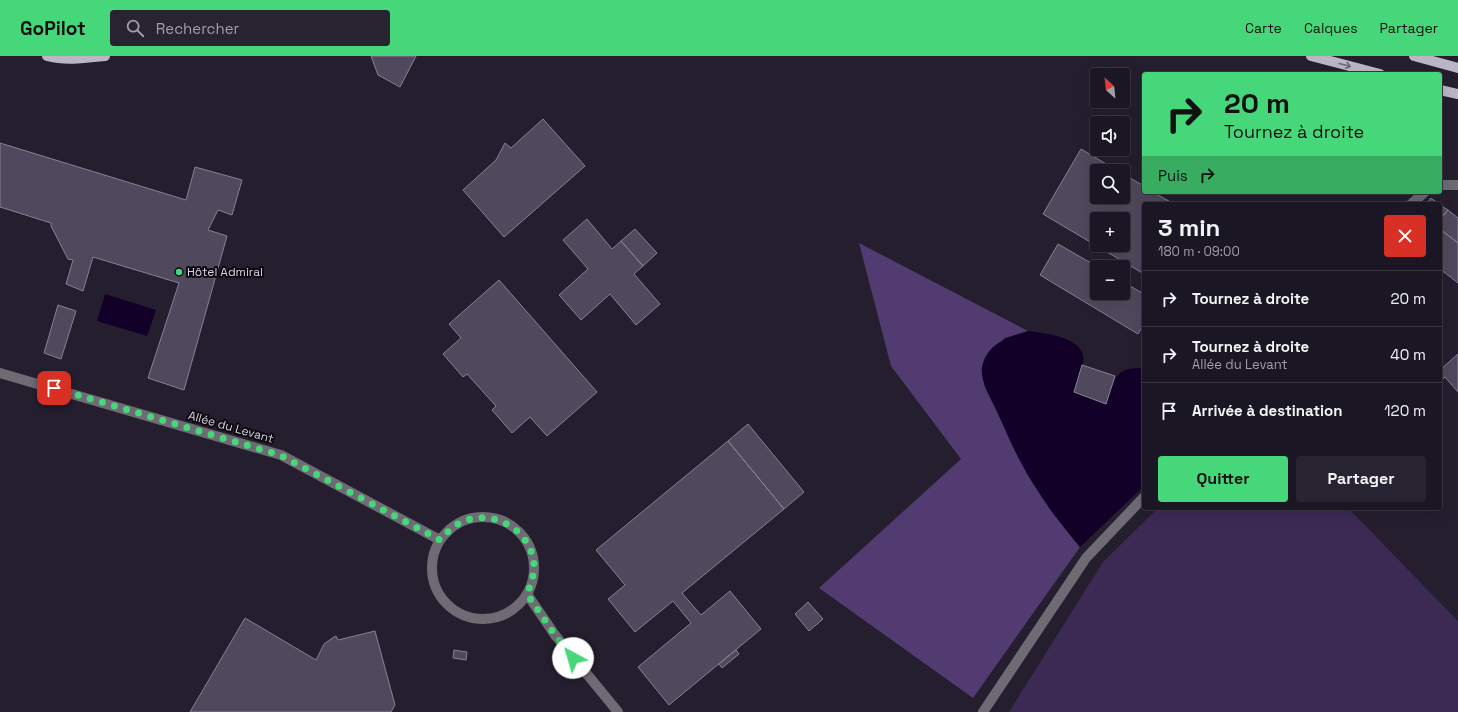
<!DOCTYPE html>
<html lang="fr">
<head>
<meta charset="utf-8">
<style>
  :root { --surface:#1b1623; --page:#282330; --text:#f1f3f6; --muted:#a09fa6; --line:#393541; --accent:#46d77a }
  body { margin:0; font-family:"Space Grotesk",sans-serif; background:var(--page); color:var(--text); height:100vh; display:flex; flex-direction:column; font-size:15px; white-space:nowrap }
  * { box-sizing:border-box; margin:0 }
  p { font-size:13px; color:var(--muted) }
  .icon { flex:none; width:22px; height:22px; fill:none; stroke:currentColor; stroke-width:2; stroke-linecap:round; stroke-linejoin:round }
  .map { position:relative; flex:1; overflow:hidden }
  .details { position:absolute; left:1142px; top:146px; width:300px; height:308px; display:flex; flex-direction:column; background:var(--surface); border-radius:4px; box-shadow:0 4px 16px #0002,0 0 0 1px var(--line) }
  .details>* { flex:none }
  .guide { position:absolute; left:1142px; top:16px; width:300px; height:122px; border-radius:4px; box-shadow:0 4px 16px #0002,0 0 0 1px var(--line); background:#46d77a; color:#111; overflow:hidden }
  .needle { width:26px; rotate:333deg }
  .tools { position:absolute; left:1090px; top:12px; display:grid; gap:8px }
  .tools a { display:grid; place-items:center; width:40px; height:40px; border-radius:4px; background:var(--surface); box-shadow:0 4px 16px #0002,0 0 0 1px var(--line); font-size:20px }
  .pin { position:absolute; display:grid; place-items:center; width:34px; height:34px; color:#fff; margin:-17px; border-radius:8px; box-shadow:0 2px 6px #0006 }
  .me { position:absolute; width:44px; margin:-22px; rotate:321deg; stroke-linejoin:round; filter:drop-shadow(0 0 3px #0008) }
  .turn { display:flex; align-items:center; gap:14px; height:84px; padding:0 16px; font-size:18px }
  .turn .icon { width:52px; height:52px; stroke-width:2.5 }
  .turn b { display:block; font-size:28px; line-height:34px }
  .then { display:flex; align-items:center; height:38px; padding:0 16px; background:#0003; gap:8px; font-size:15px }
  .round { display:grid; place-items:center; flex:none; width:42px; height:42px; border-radius:4px; background:var(--page) }
  .head { display:flex; align-items:center; justify-content:space-between; height:68px; padding:0 16px }
  h1 { font-size:24px; font-weight:700; line-height:30px }
  .cta { display:flex; gap:8px; margin-top:auto; padding:8px 16px }
  .cta a { flex:1; height:46px; border-radius:4px; background:var(--accent); color:#111; font-size:16px; font-weight:700; line-height:46px; text-align:center }
  .cta a+a { background:var(--page); color:var(--text) }
  ul { padding:0; list-style:none }
  li { display:flex; align-items:center; gap:12px; height:56px; padding:0 16px; border-top:1px solid var(--line) }
  li div { flex:1 }
  li b { display:block; font-size:15px }
  li em { font-style:normal }
  header { display:flex; align-items:center; gap:24px; box-sizing:border-box; height:56px; padding:0 20px; background:var(--accent); color:#111 }
  header strong { font-size:19px }
  nav { display:flex; gap:22px; margin-inline-start:auto; font-size:14px }
  .search { width:280px; height:36px; background:var(--page); display:flex; align-items:center; gap:10px; box-sizing:border-box; padding:0 14px; border-radius:4px; color:var(--muted); font-size:15px }
  .map>svg:first-child { display:block }
</style>
</head>
<body>
<header>
<strong>GoPilot</strong>
<div class="search"><svg class="icon" aria-label="search" viewBox="0 0 24 24"><circle cx="10" cy="10" r="6"/><path d="M15 15l6 6"/></svg>Rechercher</div>
<nav><a>Carte</a><a>Calques</a><a>Partager</a></nav>
</header>
<div class="map">
<svg width="1458" height="656" viewBox="0 0 1458 656">
  <rect width="100%" height="100%" fill="#241e2f"/>
  <path fill="#3c2a55" d="M1158,452H1348L1458,565V656H1009L1103,506Z"/>
  <path fill="#513b71" d="M859,187L1028,275L1004,282L984,329L1027,418L1051,455L1080,491L973,642L819,532L961,403L891,310Z"/>
  <path fill="#120029" d="M105,238L156,254L147,280L97,265Z
    M1028,275C1043,277 1074,280 1082,296C1087,307 1077,326 1074,336L1106,348C1116,324 1112,311 1144,312V430L1080,491C1057,464 1036,435 1019,403C1010,386 1003,368 995,351C989,339 978,321 983,307C990,286 1009,281 1028,275Z"/>
  <path fill="#50495d" stroke="#888196" fill-rule="evenodd" d="M371,0H416L400,31L378,19Z
    M543,63L585,110L504,181L463,134L496,104L505,87L511,92Z
    M0,87L186,144L195,111L242,124L232,159L218,154L208,174L227,180L184,334L148,322L179,227L93,201L83,235L66,228L73,204L68,203L51,170V167L0,151Z
    M1081,93L1118,115H1097V141H1123V118L1144,130V136H1153L1174,148H1144V218L1043,158ZM1097,163H1123V189H1097Z
    M1431,142L1439,148H1426Z
    M1440,149L1448,154L1440,163Z
    M1448,154L1458,162V187L1440,173V163Z
    M587,163L612,193L621,185L643,210L634,218L660,248L636,269L610,238L581,264L559,239L588,213L563,184Z
    M635,173L657,197L643,210L621,185Z
    M1440,173L1458,187V227L1440,213Z
    M1058,188L1098,211L1097,237H1123V226L1144,238V268L1138,278L1040,219Z
    M499,224L597,336L547,380L530,361L512,377L492,354L496,350L467,318L463,321L443,298L461,282L449,268Z
    M58,249L76,255L61,303L44,297Z
    M1458,298V336L1445,321L1440,326V314Z
    M1082,309L1115,320L1106,348L1074,336Z
    M748,368L804,436L784,453L728,385Z
    M728,385L784,453L682,537L701,559L730,535L761,573L669,649L638,611L691,567L673,545L635,576L608,543L625,529L596,494Z
    M808,546L823,563L809,575L795,558Z
    M245,562L316,604L324,588L334,581L336,580L338,584L375,575L395,649L391,656H190Z
    M454,594L467,596L466,604L453,602Z
    M736,594L739,598L722,612L719,608Z"/>
  <g fill="none" stroke-linecap="round" stroke-linejoin="round">
    <path stroke="#6e6b74" stroke-width="10" d="M1440,129H1458
      M1411,148L1425,136
      M0,317L281,399L440,484
      M432 512a51 51 0 1 1 102 0a51 51 0 1 1-102 0Z
      M527,538L555,579L618,656
      M983,656L1086,502L1144,441"/>
    <path stroke="#bbb5c8" stroke-width="10" d="M47,0C66,5 86,2 105,0
      M1311,0L1380,18
      M1414,0L1458,12
      M1440,34L1458,38"/>
  </g>
  <defs><path id="oneway-shaft" d="M-6 0H5M1.5-3L5.5 0L1.5 3" fill="none" stroke-width="1.6" stroke-linecap="round" stroke-linejoin="round"/></defs>
  <use stroke="#6c6876" href="#oneway-shaft" transform="translate(1345 9) rotate(15)"/>
  <g fill="none" stroke-linecap="round" stroke-linejoin="round">
    <path stroke="#46d77a" stroke-width="7" stroke-dasharray="0 12.6" d="M54,332L280,399L440,484C444,480 447,476 451,473C481,447 531,469 534,508C534,519 531,528 527,538L555,579L573,602"/>
  </g>
  <circle fill="#46d77a" stroke="#0c0911" stroke-width="1.5" cx="179" cy="216" r="4"/>
  <g text-anchor="middle" dominant-baseline="central" stroke-width="4" stroke-linejoin="round" paint-order="stroke">
    <g font-size="12" fill="#d8d4e0" stroke="#0c0911" text-anchor="start">
      <text x="187" y="216">Hôtel Admiral</text>
    </g>
    <g font-size="12" fill="#d8d4e0" stroke="#0c0911">
      <text transform="translate(231 371) rotate(16)">Allée du Levant</text>
    </g>
  </g>
</svg>
<div class="tools">
<a><svg class="needle" viewBox="-14 -14 28 28"><path d="M0-13l5 13h-10z" fill="#e53935"/><path d="M0 13l5-13h-10z" fill="#a09fa6"/></svg></a>
<a><svg class="icon" aria-label="sound" viewBox="0 0 24 24"><path d="M4 9h4l5-4v14l-5-4H4zM17 9q2 3 0 6"/></svg></a>
<a><svg class="icon" aria-label="search" viewBox="0 0 24 24"><circle cx="10" cy="10" r="6"/><path d="M15 15l6 6"/></svg></a>
<a>+</a>
<a>−</a>
</div>
<div class="pin" style="left:54px;top:332px;background:#d93025"><svg class="icon" aria-label="arrive" viewBox="0 0 24 24"><path d="M6 21V4h12l-3 4 3 4H6"/></svg></div>
<svg class="me" style="left:573px;top:602px" viewBox="-20 -20 40 40"><circle r="19" fill="#fff"/><path d="M0-13L10 11 0 6-10 11z" fill="#46d77a"/></svg>
<div class="guide">
<div class="turn"><svg class="icon" aria-label="right" viewBox="0 0 24 24"><path d="M7 20v-9h11M14 6l5 5-5 5"/></svg><div><b>20 m</b>Tournez à droite</div></div>
<div class="then">Puis<svg class="icon" aria-label="right" viewBox="0 0 24 24"><path d="M7 20v-9h11M14 6l5 5-5 5"/></svg></div>
</div>
<section class="details">
<div class="head"><div><h1>3 min</h1><p>180 m · 09:00</p></div><a class="round" style="background:#d93025;color:#fff"><svg class="icon" aria-label="close" viewBox="0 0 24 24"><path d="M6 6l12 12M18 6L6 18"/></svg></a></div>
<ul>
<li><svg class="icon" aria-label="right" viewBox="0 0 24 24"><path d="M7 20v-9h11M14 6l5 5-5 5"/></svg><div><b>Tournez à droite</b></div><em>20 m</em></li>
<li><svg class="icon" aria-label="right" viewBox="0 0 24 24"><path d="M7 20v-9h11M14 6l5 5-5 5"/></svg><div><b>Tournez à droite</b><p>Allée du Levant</p></div><em>40 m</em></li>
<li><svg class="icon" aria-label="arrive" viewBox="0 0 24 24"><path d="M6 21V4h12l-3 4 3 4H6"/></svg><div><b>Arrivée à destination</b></div><em>120 m</em></li>
</ul>
<div class="cta"><a>Quitter</a><a>Partager</a></div>
</section>
</div>
</body>
</html>
